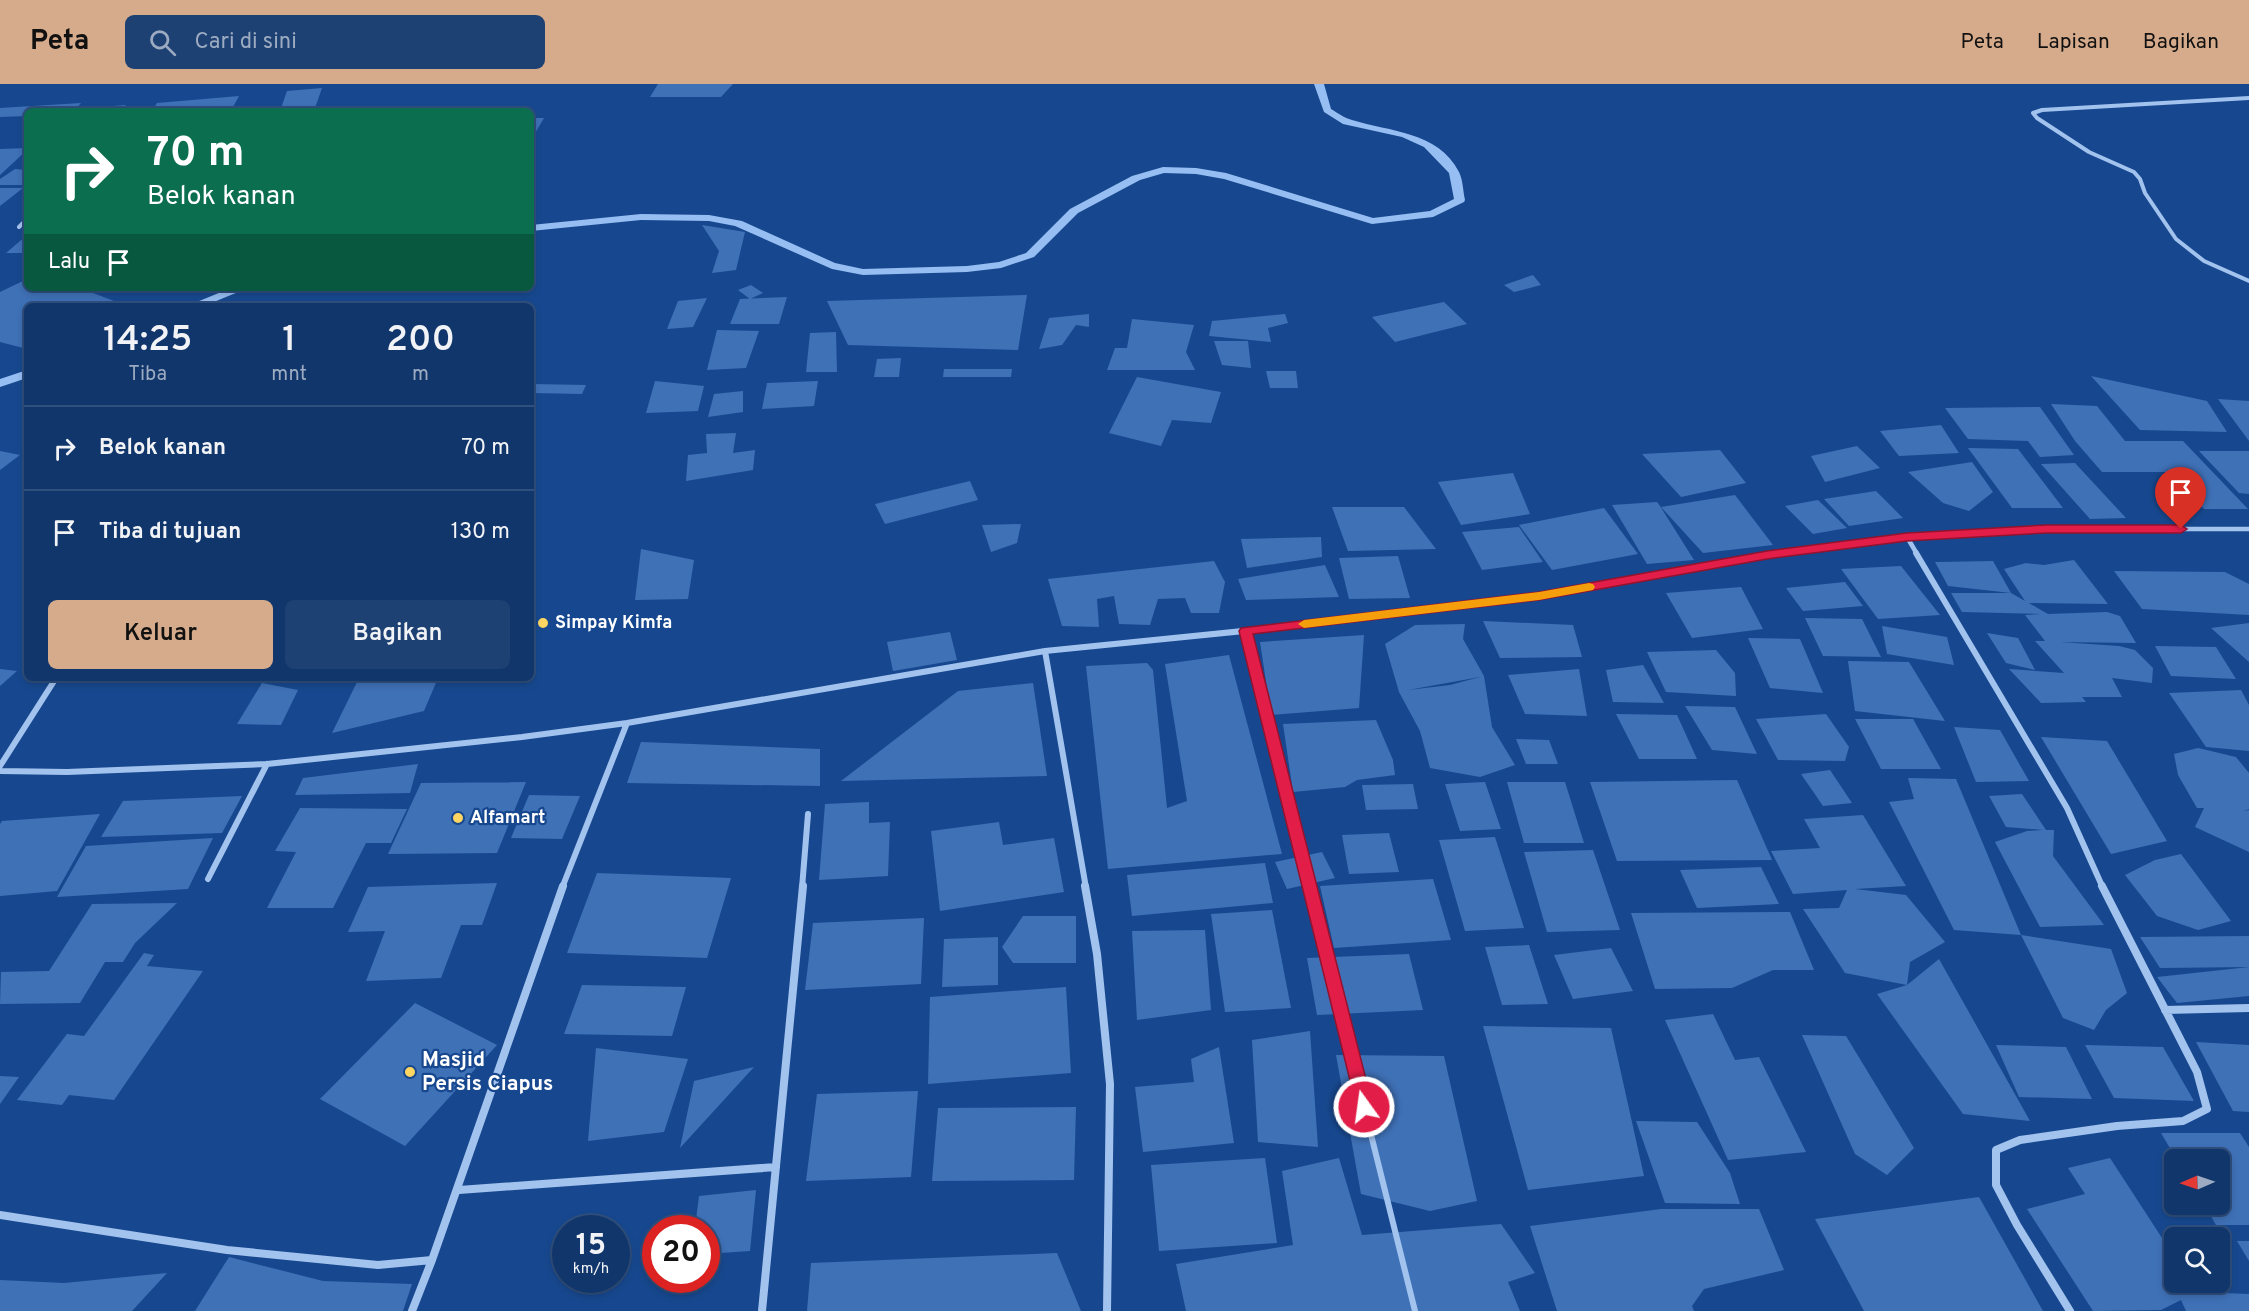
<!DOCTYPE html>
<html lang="id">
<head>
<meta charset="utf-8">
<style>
  :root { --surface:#11366b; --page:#1e4173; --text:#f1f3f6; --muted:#9cabc1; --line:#30507e; --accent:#d6ab8b }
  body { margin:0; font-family:Overpass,sans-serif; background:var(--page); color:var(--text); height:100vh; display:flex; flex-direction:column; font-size:22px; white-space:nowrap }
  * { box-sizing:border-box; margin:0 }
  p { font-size:20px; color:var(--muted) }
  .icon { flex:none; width:33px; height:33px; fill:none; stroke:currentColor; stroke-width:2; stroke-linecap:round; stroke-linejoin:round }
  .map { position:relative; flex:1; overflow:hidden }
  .details { position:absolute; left:24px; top:219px; width:510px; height:378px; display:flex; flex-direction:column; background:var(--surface); border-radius:9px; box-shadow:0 3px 9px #0003,0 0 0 2px var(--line) }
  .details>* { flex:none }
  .banner { position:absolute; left:24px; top:24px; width:510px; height:183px; border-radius:9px; box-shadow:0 3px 9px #0003,0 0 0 2px var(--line); background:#0b6e4f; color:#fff; overflow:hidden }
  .needle { width:39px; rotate:268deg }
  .buttons { position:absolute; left:2164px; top:1065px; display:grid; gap:12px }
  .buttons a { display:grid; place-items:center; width:66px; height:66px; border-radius:9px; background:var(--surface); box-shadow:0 3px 9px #0003,0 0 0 2px var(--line); font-size:30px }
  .speed { position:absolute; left:552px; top:1131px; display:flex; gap:12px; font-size:30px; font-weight:700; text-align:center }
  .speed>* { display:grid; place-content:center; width:78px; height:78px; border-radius:50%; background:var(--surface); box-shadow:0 3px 9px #0003,0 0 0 2px var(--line); line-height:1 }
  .speed small { font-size:15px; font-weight:400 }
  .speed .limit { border:9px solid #d22; background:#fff; color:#111 }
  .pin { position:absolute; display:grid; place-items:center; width:51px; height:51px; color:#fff; margin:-62px -26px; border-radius:50% 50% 50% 0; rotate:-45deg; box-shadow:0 0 6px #0007 }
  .pin .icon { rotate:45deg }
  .me { position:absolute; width:66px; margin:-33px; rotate:346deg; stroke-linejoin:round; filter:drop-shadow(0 0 4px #0008) }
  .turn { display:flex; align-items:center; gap:21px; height:126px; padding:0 24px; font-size:27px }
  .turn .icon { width:78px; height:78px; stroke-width:2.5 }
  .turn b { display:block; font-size:42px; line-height:51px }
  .then { display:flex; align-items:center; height:57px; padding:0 24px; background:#0003; gap:12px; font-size:22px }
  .eta { display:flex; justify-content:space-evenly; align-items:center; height:102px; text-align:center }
  .eta b { font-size:36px; font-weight:600; line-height:42px }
  .cta { display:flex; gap:12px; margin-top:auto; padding:12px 24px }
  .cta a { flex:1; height:69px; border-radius:9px; background:var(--accent); color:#111; font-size:24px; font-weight:600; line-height:69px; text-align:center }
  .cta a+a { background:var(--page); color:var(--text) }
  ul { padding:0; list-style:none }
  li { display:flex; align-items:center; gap:18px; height:84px; padding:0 24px; border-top:2px solid var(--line) }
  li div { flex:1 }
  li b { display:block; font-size:22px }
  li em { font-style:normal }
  header { display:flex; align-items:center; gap:36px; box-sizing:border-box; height:84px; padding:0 30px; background:var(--accent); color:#111 }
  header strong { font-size:28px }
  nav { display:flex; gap:33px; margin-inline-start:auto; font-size:21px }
  .search { width:420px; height:54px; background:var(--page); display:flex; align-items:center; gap:15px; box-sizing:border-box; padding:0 21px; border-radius:9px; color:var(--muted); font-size:22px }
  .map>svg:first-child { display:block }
</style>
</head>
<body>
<header>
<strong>Peta</strong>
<div class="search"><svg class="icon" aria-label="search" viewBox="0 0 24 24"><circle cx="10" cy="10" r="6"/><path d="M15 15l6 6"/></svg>Cari di sini</div>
<nav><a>Peta</a><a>Lapisan</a><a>Bagikan</a></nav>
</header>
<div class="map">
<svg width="2249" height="1227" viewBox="0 0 2249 1227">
  <rect width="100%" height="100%" fill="#17488f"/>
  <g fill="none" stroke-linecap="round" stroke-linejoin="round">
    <path fill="#96bef2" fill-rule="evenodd" d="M1314,0H1324L1331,25C1338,29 1344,34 1352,36C1390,48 1438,47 1459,88C1463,96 1463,107 1465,116L1464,118L1433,133L1372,140L1224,95L1196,90L1164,89L1140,96L1078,129L1034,173L1001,184L967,188L863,191L832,185L735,142L709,137L641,136L531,147V141L641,130L709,131L742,137L835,179L863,185L967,182L999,178L1026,169L1070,125L1132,92L1163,83L1196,84L1226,89L1373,134L1430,127L1454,115L1449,89L1424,63L1402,53L1343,40L1324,28Z
      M231,204H248L204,222H187Z
      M27,286V294L0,303V295Z"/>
  </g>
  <path fill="#3f71b7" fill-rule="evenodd" d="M658,0H733L721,13H650Z
    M322,4L314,27H280L287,7Z
    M239,12L232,25L152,27L157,19Z
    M81,19L74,27H27V32L0,33V24Z
    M126,21L121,27H82L85,24Z
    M440,23L438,27H401V25Z
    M531,34H544L531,56Z
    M27,64V66L0,91V65Z
    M15,85L27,86V101H0V95Z
    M0,104H23L0,122Z
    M702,141L745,148L736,186L712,189L719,167Z
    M27,151V169H6Z
    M1533,191L1541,201L1514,208L1504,201Z
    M27,195V204H80L114,217L105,222H27V265L0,258V208Z
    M751,201L763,209L750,215L738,206Z
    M1027,211L1018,266L848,261L827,217Z
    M787,213L779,240H730L740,215Z
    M707,214L693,243L667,245L678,217Z
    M1444,218L1467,240L1395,258L1372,233Z
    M1089,230V243L1076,241L1062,261L1039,265L1049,234Z
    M1285,230L1288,239L1268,244L1271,258L1209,252L1212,237Z
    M1132,235L1194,241L1186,268L1195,286H1107L1115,264H1127Z
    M717,246L759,247L746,284L707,286Z
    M836,248L837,288H806L810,249Z
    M1214,257H1248L1251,284L1222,281Z
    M901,274L899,293H874L877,275Z
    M944,285H1012L1011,293H943Z
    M1266,287H1296L1298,304H1270Z
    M2091,292L2207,317L2227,348L2140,346Z
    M1137,293L1221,308L1211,339L1172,336L1161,362L1109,349Z
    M655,297L704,302L698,327L646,329Z
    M818,297L814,322L762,325L767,299Z
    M531,300L586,301L582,310L531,309Z
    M743,307V328L708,333L714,310Z
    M2218,315L2249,317V357Z
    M2051,320L2097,322L2125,357H2183L2248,425H2204L2171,388H2102L2075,357Z
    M2040,323L2074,371L2040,373L2028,357L1968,355L1945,324Z
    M1941,341L1959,369L1899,372L1880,347Z
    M736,349L733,369L755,366L753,386L686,397L688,371L707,369L706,350Z
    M1857,362L1880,384L1825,398L1811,372Z
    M1968,364L2018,365L2063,424H2012Z
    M1720,366L1746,399L1681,413L1642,370Z
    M0,367L20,371L0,386Z
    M2199,367H2249V410L2239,409Z
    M1972,378L1993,408L1969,427L1943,419L1908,388Z
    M2075,379L2126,434L2090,435L2041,380Z
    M1513,389L1530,430L1461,441L1438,398Z
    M970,397L978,416L885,440L875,420Z
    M1876,407L1903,434L1849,442L1824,415Z
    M1735,411L1773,461L1703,469L1661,423Z
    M1818,416L1847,444L1813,450L1785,422Z
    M1657,418L1660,422L1694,476L1647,480L1612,421Z
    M1332,423H1404L1436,465L1348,467Z
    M1604,424L1638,470L1552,486L1519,441Z
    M1021,440L1017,459L991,468L982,441Z
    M1519,443L1543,478L1482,486L1462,448Z
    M1321,453L1322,473L1247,484L1241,455Z
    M641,465L694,476L688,515L635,516Z
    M1398,472L1410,514L1349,515L1339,474Z
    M2074,476L2108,520L2029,519L2048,530L2107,528L2120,532L2136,559L2060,558L2119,562L2135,566L2153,584L2152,599L2112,594L2122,613H2082L2086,618L2041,619L2009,585L2064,589L2035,557H2045L2025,531L2042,530L1962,528L1951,509H2011L1948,502L1935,478L1993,477L2011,509L2025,517L2004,485L2026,479L2044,481Z
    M1214,477L1225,498L1219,529H1191L1185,514L1158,515L1150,541L1119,540L1114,512L1097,515L1099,543L1062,542L1048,495Z
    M1325,481L1339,513L1246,516L1238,495Z
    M1901,482L1940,531L1878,535L1841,485Z
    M2114,487L2225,488L2249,500V531L2142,525Z
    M1845,498L1863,522L1803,527L1786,504Z
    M1741,503L1763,545L1692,554L1666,509Z
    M1805,534L1862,535L1881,573L1823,572Z
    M1483,537L1573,541L1582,573L1500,574Z
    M2249,539V578L2211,544Z
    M1465,540L1463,555L1484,592L1492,643L1515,681L1480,693L1430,684L1420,647L1399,608L1385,560L1415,541ZM1480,593L1450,601L1408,606Z
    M1882,542L1947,553L1954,581L1887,570Z
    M950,548L957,576L893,587L887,558Z
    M1987,549L2018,554L2035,586L2006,579Z
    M1364,551L1359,624L1271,631L1260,558Z
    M1748,554L1800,555L1823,609L1770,604Z
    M2155,562L2216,563L2236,595L2171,592Z
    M1716,566L1735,589L1736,612L1666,608L1647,568Z
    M1229,571L1282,770L1108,785L1086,582L1147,579L1153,586L1167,724L1187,717L1165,580Z
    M1848,577L1909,578L1945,637L1855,627Z
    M1643,581L1664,619L1613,618L1606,586Z
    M0,585L17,587L0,602Z
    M1579,585L1587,632L1525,630L1508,591Z
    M359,594H438L424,627L332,649Z
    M262,599L298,606L281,641L237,640Z
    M1033,599L1047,692L841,697L958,607Z
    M2241,606L2249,621V667L2206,663L2169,609Z
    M1685,622L1735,623L1757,670L1712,666Z
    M1616,630L1677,631L1697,675H1639Z
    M1826,630L1849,663L1845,677L1778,676L1756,635Z
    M1855,635H1913L1941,685H1881Z
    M1376,636L1393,676L1395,691L1357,696L1345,703L1293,708L1283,640Z
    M1954,643L2000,646L2029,697L1976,698Z
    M2041,653L2107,657L2167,757L2111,770Z
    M1516,655L1549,656L1558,680H1526Z
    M641,658L820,665V702L627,699Z
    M2198,664L2236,673L2249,689V725L2244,727L2249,726V768L2195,743L2204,724H2197L2178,691L2174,670Z
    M418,680L410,709L295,711L303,694Z
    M1830,686L1852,719L1823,722L1801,690Z
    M1908,694L1956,695L2021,851L2111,865L2127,909L2106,926L2094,946L2063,934L2021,851L1954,846L1889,718L1914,715Z
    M1737,696L1772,776L1617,777L1590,698Z
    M526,698L497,769L388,770L421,699Z
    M1485,698L1501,745L1460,747L1445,700Z
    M1507,698H1565L1584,759H1524Z
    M1413,700L1418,725L1366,726L1362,701Z
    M2022,710L2046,746H2054L2053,772L2104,841L2040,843L1995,758L2027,747L2043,746L2006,743L1989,712Z
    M529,711L580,712L562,755L511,754Z
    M242,712L222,749L101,753L123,717Z
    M869,718V739L890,738L888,792L819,796L825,720Z
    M300,724L407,725L391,759H366L333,824H267L296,768L275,767Z
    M100,730L57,807L0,812V740L2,737Z
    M1863,731L1906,802L1855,805L1906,811L1945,858L1910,878L1907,901L1939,875L2030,1037L1963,1030L1877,910L1907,901L1845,889L1803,825L1839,824L1847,806L1793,810L1771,767L1820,764L1804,735Z
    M999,738L1003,761L1054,754L1064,808L940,827L931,747Z
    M1389,749L1399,788L1349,790L1342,751Z
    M1495,753L1524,844L1465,847L1439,756Z
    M213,754L188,805L57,813L86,762Z
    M1593,766L1620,846L1547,848L1524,768Z
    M1322,768L1335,794L1287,805L1275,778Z
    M2181,770L2231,837L2198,846L2157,832L2125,791L2155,776Z
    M1265,779L1273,819L1132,832L1127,791Z
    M1761,783L1779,820L1697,824L1680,786Z
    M597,789L731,794L707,874L567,869Z
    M1433,795L1451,856L1334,864L1320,802Z
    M497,799L482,841H461L441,894L366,897L385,847L348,848L368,803Z
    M177,819L135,859L123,878H105L80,919L0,920L1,888L49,887L92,820Z
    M1272,826L1291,924L1225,928L1211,830Z
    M1790,828L1814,886H1773L1732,904L1655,905L1631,829Z
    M1023,832H1076V879H1013L1002,863Z
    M924,834L921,900L805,906L813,839Z
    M1205,846L1211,926L1137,936L1132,847Z
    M2249,852V883L2160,884L2140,853Z
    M998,853V901L942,903L944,855Z
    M1529,861L1548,920L1502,921L1485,863Z
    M1611,864L1633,907L1573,915L1554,871Z
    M144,869L154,871L147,882L203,887L114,1016L69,1011L62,1021L17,1016L67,950L84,952Z
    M1409,870L1423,926L1317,931L1307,874Z
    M2249,883V912L2177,919L2157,893Z
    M582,901L686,903L672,952L564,950Z
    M1066,903L1071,989L928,1000L930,913Z
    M415,919L497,961L405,1062L320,1015Z
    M1713,930L1735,976L1759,973L1806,1068L1728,1076L1665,936Z
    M1483,942L1611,944L1644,1092L1528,1106Z
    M1310,947L1318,1063L1258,1058L1252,956Z
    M1802,951L1846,952L1914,1064L1887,1091L1855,1070Z
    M2196,958L2249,961V1028L2233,1027Z
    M1996,961L2066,963L2092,1015L2019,1013Z
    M2085,961L2163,963L2194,1017L2114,1014Z
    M1219,963L1234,1059L1143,1068L1135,1003L1194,998L1191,975Z
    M596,964L688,975L664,1048L588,1057Z
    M1336,971L1444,972L1477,1117L1430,1127L1361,1110Z
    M754,983L680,1064L694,997Z
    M0,992L19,993L0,1020Z
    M918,1007L911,1093L806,1097L817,1010Z
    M1076,1023L1074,1096L932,1097L938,1024Z
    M1636,1037L1697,1038L1730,1089L1740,1120L1665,1119Z
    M2161,1049H2240L2249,1063V1141H2216L2204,1120H2220V1076H2177Z
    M1265,1074L1277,1159L1159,1167L1151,1081Z
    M1339,1074L1362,1151L1501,1140L1535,1189L1508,1198L1520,1227H1186L1176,1180L1293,1161L1282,1087Z
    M2110,1074L2175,1174V1198H2191L2197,1208L2249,1210V1227H2186L2181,1216L2161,1226L2093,1227L2027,1125L2085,1110L2068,1084Z
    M756,1106L750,1167L706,1170V1144H695L699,1112Z
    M1979,1113L2043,1227H1864L1815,1135Z
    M1661,1125H1759L1784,1186L1704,1205L1692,1222L1694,1227H1557L1530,1142Z
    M2237,1157H2249V1177Z
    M1057,1169L1081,1227H807L811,1179Z
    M229,1173L323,1197L412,1200L403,1227H195Z
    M167,1189L132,1227H0V1196L64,1199Z"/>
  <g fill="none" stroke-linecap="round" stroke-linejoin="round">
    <path stroke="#a3c3ef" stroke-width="4.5" d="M1246,547L1310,804"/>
    <path stroke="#a3c3ef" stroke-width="6" d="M1309,802L1415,1227"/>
    <path stroke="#a3c3ef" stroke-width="4" d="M2249,14L2042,26L2033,29L2037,34L2089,68L2134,88L2140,95L2145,109L2176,155L2204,177L2249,197
      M19,143L27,135"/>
    <path stroke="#a3c3ef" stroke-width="4.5" d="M1907,453L1917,470
      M1773,470L1907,453L2046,445H2249"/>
    <path stroke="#a3c3ef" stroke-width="6" d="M1916,469L2067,724L2103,804
      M1045,567L1086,804
      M0,682L56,594
      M0,687L67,688L267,680L522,653L627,639L1045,567L1293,542L1539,512L1784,469
      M208,795L267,680
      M562,804L627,639
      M802,804L808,730"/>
    <path stroke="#a3c3ef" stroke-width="8" d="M1085,802L1097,870L1110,1000L1107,1227
      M2165,926L2249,924
      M459,1106L776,1083
      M0,1131L227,1166L378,1181L432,1176L563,802
      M412,1227L432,1176
      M762,1227L803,802
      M2070,1227L2017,1141L1996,1101V1066L2020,1056L2117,1042L2183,1037L2207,1025L2197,988L2102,802"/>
  </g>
  <path fill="#e11d48" stroke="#92132f" stroke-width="1.5" d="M2046,441H2181L2187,445L2181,449H2046L1907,457L1767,475L1539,516L1253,550L1373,1023L1370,1029L1364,1031L1358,1029L1239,547L1241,544L1539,508L1767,467L1907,449Z"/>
  <path fill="#f59e0b" d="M1589,499L1593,500L1595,503L1593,506L1539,516L1304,544L1298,540L1304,536L1539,508Z"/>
  <g fill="#ffd662" stroke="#17488f" stroke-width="2">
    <circle cx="543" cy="539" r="6"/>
    <circle cx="458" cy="734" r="6"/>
    <circle cx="410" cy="988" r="6"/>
  </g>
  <g text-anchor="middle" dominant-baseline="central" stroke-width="4.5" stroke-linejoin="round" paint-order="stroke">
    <g font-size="18" font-weight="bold" fill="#fff" stroke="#17488f" text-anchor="start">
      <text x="555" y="539">Simpay Kimfa</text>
      <text x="470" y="734">Alfamart</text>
    </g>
    <g font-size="21" font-weight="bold" fill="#fff" stroke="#17488f" text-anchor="start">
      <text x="422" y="976">Masjid<tspan x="422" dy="24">Persis Ciapus</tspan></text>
    </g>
  </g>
</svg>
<div class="buttons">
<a><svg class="needle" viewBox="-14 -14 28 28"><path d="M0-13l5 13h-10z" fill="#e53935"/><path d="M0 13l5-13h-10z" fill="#9cabc1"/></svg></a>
<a><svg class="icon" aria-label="search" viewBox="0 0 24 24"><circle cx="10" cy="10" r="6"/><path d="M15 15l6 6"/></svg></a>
</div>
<div class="speed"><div>15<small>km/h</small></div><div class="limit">20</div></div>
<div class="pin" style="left:2181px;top:445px;background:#d93025"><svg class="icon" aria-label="arrive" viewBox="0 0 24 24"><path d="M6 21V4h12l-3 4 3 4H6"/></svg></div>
<svg class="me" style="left:1364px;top:1023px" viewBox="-20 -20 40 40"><circle r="17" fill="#e11d48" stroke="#fff" stroke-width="3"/><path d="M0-11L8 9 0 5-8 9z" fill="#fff"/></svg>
<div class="banner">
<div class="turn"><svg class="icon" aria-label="right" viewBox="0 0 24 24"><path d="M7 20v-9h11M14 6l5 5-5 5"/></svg><div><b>70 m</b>Belok kanan</div></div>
<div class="then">Lalu<svg class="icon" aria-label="arrive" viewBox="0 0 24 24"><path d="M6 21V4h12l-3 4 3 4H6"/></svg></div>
</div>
<section class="details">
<div class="eta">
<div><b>14:25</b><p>Tiba</p></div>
<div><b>1</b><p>mnt</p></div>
<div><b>200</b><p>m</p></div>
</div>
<ul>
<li><svg class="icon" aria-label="right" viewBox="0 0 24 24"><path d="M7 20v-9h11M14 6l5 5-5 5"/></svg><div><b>Belok kanan</b></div><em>70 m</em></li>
<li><svg class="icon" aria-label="arrive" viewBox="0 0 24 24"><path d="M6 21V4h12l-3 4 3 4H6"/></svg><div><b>Tiba di tujuan</b></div><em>130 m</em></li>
</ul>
<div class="cta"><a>Keluar</a><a>Bagikan</a></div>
</section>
</div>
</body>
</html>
